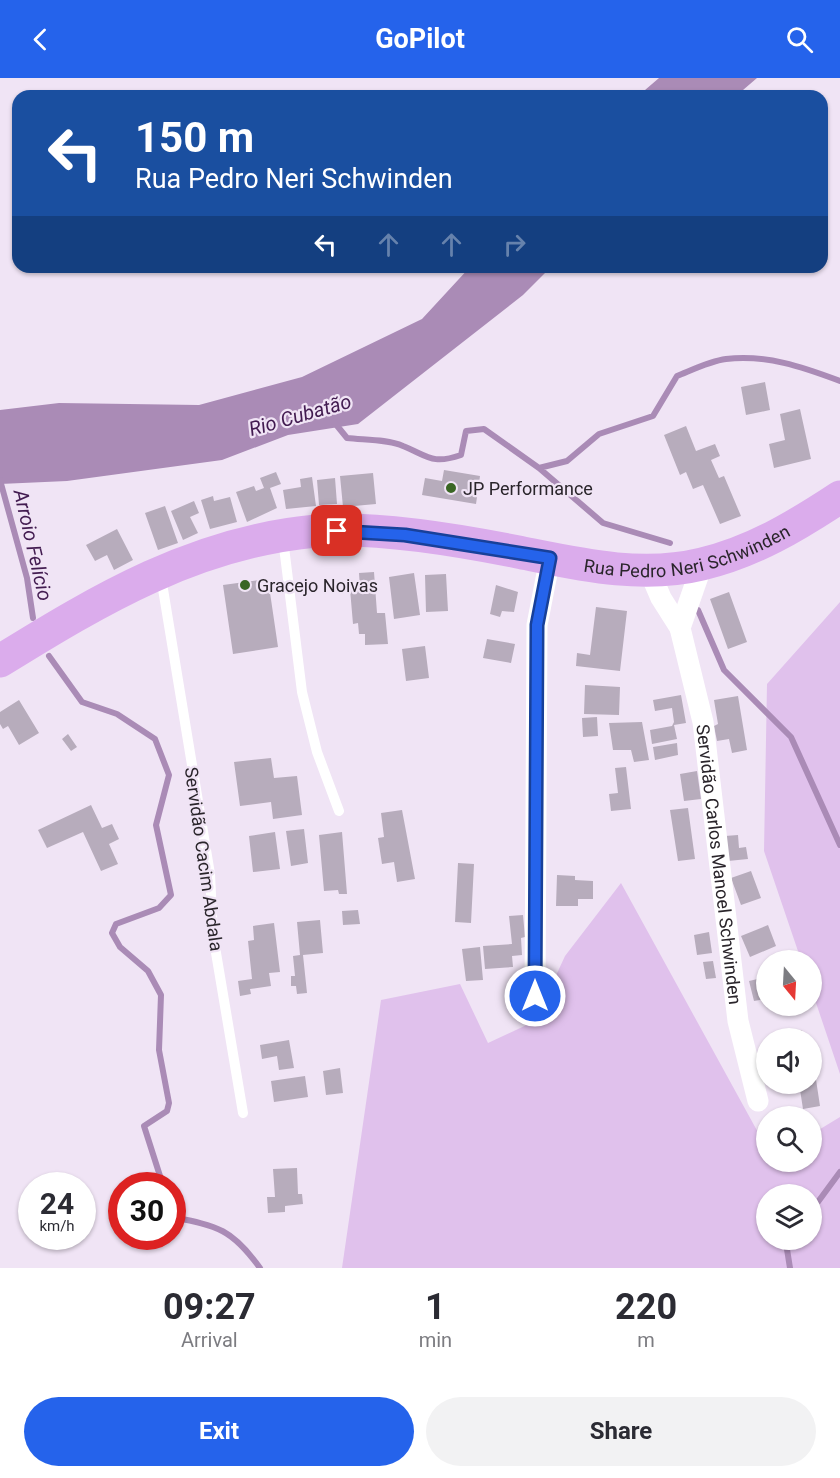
<!DOCTYPE html>
<html lang="en">
<head>
<meta charset="utf-8">
<style>
  :root { --surface:#fff; --page:#f2f2f3; --text:#2b2b33; --muted:#7c7c81; --accent:#2563eb }
  body { margin:0; font-family:Roboto,sans-serif; background:var(--page); color:var(--text); height:100vh; display:flex; flex-direction:column; font-size:22px; white-space:nowrap }
  * { box-sizing:border-box; margin:0 }
  p { font-size:20px; color:var(--muted) }
  .icon { flex:none; width:33px; height:33px; fill:none; stroke:currentColor; stroke-width:2; stroke-linecap:round; stroke-linejoin:round }
  .map { position:relative; height:1190px; overflow:hidden }
  .panel { display:flex; flex-direction:column; background:var(--surface); flex:1 }
  .panel>* { flex:none }
  .hud { position:absolute; left:12px; top:12px; width:816px; height:183px; border-radius:18px; box-shadow:0 2px 4px #0004; background:#1a4fa0; color:#fff; overflow:hidden }
  .needle { width:39px; rotate:162deg }
  .fabs { position:absolute; left:756px; top:872px; display:grid; gap:12px }
  .fabs a { display:grid; place-items:center; width:66px; height:66px; border-radius:50%; background:var(--surface); box-shadow:0 2px 4px #0004; font-size:30px }
  .speed { position:absolute; left:18px; top:1094px; display:flex; gap:12px; font-size:30px; font-weight:700; text-align:center }
  .speed>* { display:grid; place-content:center; width:78px; height:78px; border-radius:50%; background:var(--surface); box-shadow:0 2px 4px #0004; line-height:1 }
  .speed small { font-size:15px; font-weight:400 }
  .speed .limit { border:9px solid #d22; background:#fff; color:#111 }
  .pin { position:absolute; display:grid; place-items:center; width:51px; height:51px; color:#fff; margin:-26px; border-radius:12px; box-shadow:0 3px 9px #0006 }
  .me { position:absolute; width:66px; margin:-33px; rotate:0deg; stroke-linejoin:round; filter:drop-shadow(0 0 4px #0008) }
  .turn { display:flex; align-items:center; gap:21px; height:126px; padding:0 24px; font-size:27px }
  .turn .icon { width:78px; height:78px; stroke-width:2.5 }
  .turn b { display:block; font-size:42px; line-height:51px }
  .lanes { display:flex; align-items:center; height:57px; padding:0 24px; background:#0003; justify-content:center; gap:30px; direction:ltr }
  .lanes .off { opacity:.35 }
  .eta { display:flex; justify-content:space-evenly; align-items:center; height:102px; text-align:center }
  .eta b { font-size:36px; font-weight:700; line-height:42px }
  .button { display:flex; gap:12px; margin-top:auto; padding:12px 24px }
  .button a { flex:1; height:69px; border-radius:36px; background:var(--accent); color:#fff; font-size:24px; font-weight:700; line-height:69px; text-align:center }
  .button a+a { background:var(--page); color:var(--text) }
  header { display:flex; justify-content:space-between; align-items:center; height:78px; padding:0 24px; background:var(--accent); color:#fff; font-size:27px; font-weight:700 }
  .map>svg:first-child { display:block }
</style>
</head>
<body>
<header><svg class="icon" aria-label="back" viewBox="0 0 24 24"><path d="M15 5l-7 7 7 7"/></svg>GoPilot<svg class="icon" aria-label="search" viewBox="0 0 24 24"><circle cx="10" cy="10" r="6"/><path d="M15 15l6 6"/></svg></header>
<div class="map">
<svg width="840" height="1190" viewBox="0 0 840 1190">
  <rect width="100%" height="100%" fill="#f0e4f5"/>
  <path fill="#e0c1ec" fill-rule="evenodd" d="M840,524V996L812,913V882H801L764,773L767,606Z
    M621,805L766,1069V1083H812V1056L840,1039V1190H342L381,922L460,906L488,965L535,943L565,878ZM766,1116H812V1161H766Z"/>
  <path fill="#aa8bb6" d="M659,0H757L736,18H638Z
    M470,189H551L523,217L358,346L288,357L222,382L67,403L0,406V332L59,325L199,327L302,299L422,241Z"/>
  <g fill="none" stroke-linecap="round" stroke-linejoin="round">
    <path stroke="#aa8bb6" stroke-width="6" d="M334,344L347,360C364,362 387,361 403,368C428,378 432,387 461,377L466,353L484,351L539,390L567,383L599,356L653,338L677,298C692,292 710,283 726,281C765,276 803,289 840,303
      M539,390L603,445L670,465
      M0,402L27,500L33,540
      M698,532L724,592L791,659L840,767
      M49,578L82,624L117,636L155,661L169,697L156,747L171,817L159,830L116,846L112,855L120,869L148,893L161,917L159,972L169,1025L167,1033L144,1048L160,1098L158,1107
      M812,1132L840,1094
      M172,1139C218,1148 232,1151 260,1190
      M789,1161L786,1165L790,1190"/>
  </g>
  <path fill="#b7acbc" d="M765,304L770,332L746,337L741,309Z
    M800,331L811,381L774,390L769,366L785,362L780,336Z
    M686,348L696,373L715,366L720,378L711,382L719,400L724,398L741,438L720,446L703,407L693,411L686,394L680,397L664,357Z
    M444,392L480,398L476,426L422,417L425,400L442,403Z
    M276,394L281,406L270,410L277,430L247,444L236,414L254,408L256,413L264,410L260,400Z
    M373,395L376,426L343,429L340,398Z
    M312,399L316,428L286,431L283,412L301,409L300,401Z
    M335,400L337,426L319,427L317,402Z
    M213,418L214,423L230,419L237,444L210,451L201,422Z
    M194,423L199,435L190,439L198,455L183,462L171,433Z
    M165,428L178,465L158,472L145,435Z
    M117,451L133,482L114,492L107,477L95,483L86,467Z
    M374,494L377,535H385L388,566L365,567V556H359L358,545L353,546L350,511L360,510L359,495Z
    M414,495L420,537L394,541L389,499Z
    M446,496L448,533L426,534L425,497Z
    M268,501L278,569L233,576L223,507Z
    M496,507L518,514L514,534L502,533L500,539L490,536Z
    M729,514L747,564L728,571L710,521Z
    M596,529L627,533L620,593L576,588L577,575L590,577Z
    M487,561L515,566L511,585L483,580Z
    M425,568L429,600L406,603L402,571Z
    M585,607L620,609L619,637L584,636Z
    M681,617L686,645L674,647L677,661L652,666L650,652L672,648L674,644L672,630L655,633L653,622Z
    M738,618L747,672L732,675L729,661L717,663L714,648L718,646L714,622Z
    M19,622L39,655L19,667L8,648L3,651L0,646V634Z
    M597,639L598,658L583,659L582,640Z
    M642,644L649,682L634,684L631,672H613L609,645Z
    M68,656L77,669L71,673L62,661Z
    M677,665L678,677L655,682L653,669Z
    M271,680L274,700L297,698L302,737L273,741L271,724L240,728L234,684Z
    M626,689L631,731L611,733L609,716L618,715L615,690Z
    M697,693L701,721L684,723L680,696Z
    M91,727L102,750L112,746L119,761L109,766L118,786L101,793L83,754L47,770L38,752Z
    M688,730L695,781L678,783L670,732Z
    M402,732L415,801L397,804L394,784L382,786L378,760L384,759L381,735Z
    M304,751L308,785L291,788L286,753Z
    M275,754L280,791L253,794L249,758Z
    M342,754L347,816H339L338,812L324,813L319,757Z
    M738,757L739,770L746,769L748,781L728,783L725,758Z
    M458,785L474,786L471,845L455,844Z
    M751,793L761,820L741,827L731,800Z
    M557,797L575,798V802L593,803V821H578V828H556Z
    M358,832L360,846L343,847L342,833Z
    M523,837L525,859L521,860L522,877L512,878L513,889L485,891L483,868L512,866L509,838Z
    M320,842L323,875L303,877L307,915L297,916L296,908H291V898H295L293,878L300,877L297,844Z
    M274,845L280,894L269,895L271,908L250,911L251,916L240,918L238,903L252,901L248,863L254,862L253,848Z
    M768,847L776,868L750,879L741,858Z
    M709,854L712,875L697,877L694,857Z
    M480,869L483,902L466,903L462,871Z
    M713,883L716,900L706,901L703,884Z
    M766,899V921L754,923L749,903Z
    M802,952L804,960H769V959Z
    M289,962L294,990L279,992L277,978L262,981L260,967Z
    M340,990L343,1015L326,1017L323,993Z
    M812,995H815L820,1028L803,1031L799,1005H812Z
    M305,998L308,1019L274,1024L271,1003Z
    M297,1090L298,1116H302L303,1126L285,1128V1134L268,1135L267,1119H275L273,1091Z"/>
  <g fill="none" stroke-linecap="round" stroke-linejoin="round">
    <path stroke="#fff" stroke-width="10" d="M283,461L302,614L317,674L339,733
      M161,499L210,796L213,857L243,1035"/>
    <g stroke="#fff" stroke-width="21">
      <path id="s1" d="M649,492L661,520L680,550L703,644L738,943L758,1023"/>
      <path d="M680,550L702,487"/>
      <path d="M535,918L537,547L550,480"/>
    </g>
    <path stroke="#dbacec" stroke-width="33" id="s2" d="M0,583C100,521 196,464 316,453C376,448 458,462 518,474C578,486 641,501 702,486C753,474 796,448 840,419"/>
  </g>
  <g fill="none" stroke-linecap="round" stroke-linejoin="round">
    <defs>
      <path id="route" d="M337,453L405,457L550,480L537,547L535,918"/>
    </defs>
    <use href="#route" stroke="#184099" stroke-width="15"/>
    <use href="#route" stroke="#2563eb" stroke-width="10"/>
  </g>
  <g fill="#3a6624" stroke="#f0e4f5" stroke-width="2">
    <circle cx="451" cy="410" r="6"/>
    <circle cx="245" cy="507" r="6"/>
  </g>
  <g text-anchor="middle" dominant-baseline="central" stroke-width="4.5" stroke-linejoin="round" paint-order="stroke">
    <g font-size="18" fill="#2a252b" stroke="#f0e4f5" text-anchor="start">
      <text x="463" y="410">JP Performance</text>
      <text x="257" y="507">Gracejo Noivas</text>
    </g>
    <g font-size="18" fill="#2a252b" stroke="#f0e4f5">
      <text stroke="none"><textPath href="#s2" startOffset="722">Rua Pedro Neri Schwinden</textPath></text>
      <text transform="translate(204 781) rotate(82)">Servidão Cacim Abdala</text>
      <text stroke="none"><textPath href="#s1" startOffset="306">Servidão Carlos Manoel Schwinden</textPath></text>
    </g>
    <g font-size="20" font-style="italic" fill="#421b50" stroke="#f0e4f5">
      <text transform="translate(300 337) rotate(-16)">Rio Cubatão</text>
      <text transform="translate(33 467) rotate(77)">Arroio Felício</text>
    </g>
  </g>
</svg>
<div class="fabs">
<a><svg class="needle" viewBox="-14 -14 28 28"><path d="M0-13l5 13h-10z" fill="#e53935"/><path d="M0 13l5-13h-10z" fill="#7c7c81"/></svg></a>
<a><svg class="icon" aria-label="sound" viewBox="0 0 24 24"><path d="M4 9h4l5-4v14l-5-4H4zM17 9q2 3 0 6"/></svg></a>
<a><svg class="icon" aria-label="search" viewBox="0 0 24 24"><circle cx="10" cy="10" r="6"/><path d="M15 15l6 6"/></svg></a>
<a><svg class="icon" aria-label="layers" viewBox="0 0 24 24"><path d="M12 4l9 5-9 5-9-5zM3 14l9 5 9-5"/></svg></a>
</div>
<div class="speed"><div>24<small>km/h</small></div><div class="limit">30</div></div>
<div class="pin" style="left:337px;top:453px;background:#d93025"><svg class="icon" aria-label="arrive" viewBox="0 0 24 24"><path d="M6 21V4h12l-3 4 3 4H6"/></svg></div>
<svg class="me" style="left:535px;top:918px" viewBox="-20 -20 40 40"><circle r="17" fill="#2563eb" stroke="#fff" stroke-width="3"/><path d="M0-11L8 9 0 5-8 9z" fill="#fff"/></svg>
<div class="hud">
<div class="turn"><svg class="icon" aria-label="left" viewBox="0 0 24 24"><path d="M17 20v-9H6M10 6l-5 5 5 5"/></svg><div><b>150 m</b>Rua Pedro Neri Schwinden</div></div>
<div class="lanes"><svg class="icon" aria-label="left" viewBox="0 0 24 24"><path d="M17 20v-9H6M10 6l-5 5 5 5"/></svg><svg class="icon off" aria-label="ahead" viewBox="0 0 24 24"><path d="M12 20V5M6 11l6-6 6 6"/></svg><svg class="icon off" aria-label="ahead" viewBox="0 0 24 24"><path d="M12 20V5M6 11l6-6 6 6"/></svg><svg class="icon off" aria-label="right" viewBox="0 0 24 24"><path d="M7 20v-9h11M14 6l5 5-5 5"/></svg></div>
</div>
</div>
<section class="panel">
<div class="eta">
<div><b>09:27</b><p>Arrival</p></div>
<div><b>1</b><p>min</p></div>
<div><b>220</b><p>m</p></div>
</div>
<div class="button"><a>Exit</a><a>Share</a></div>
</section>
</body>
</html>
